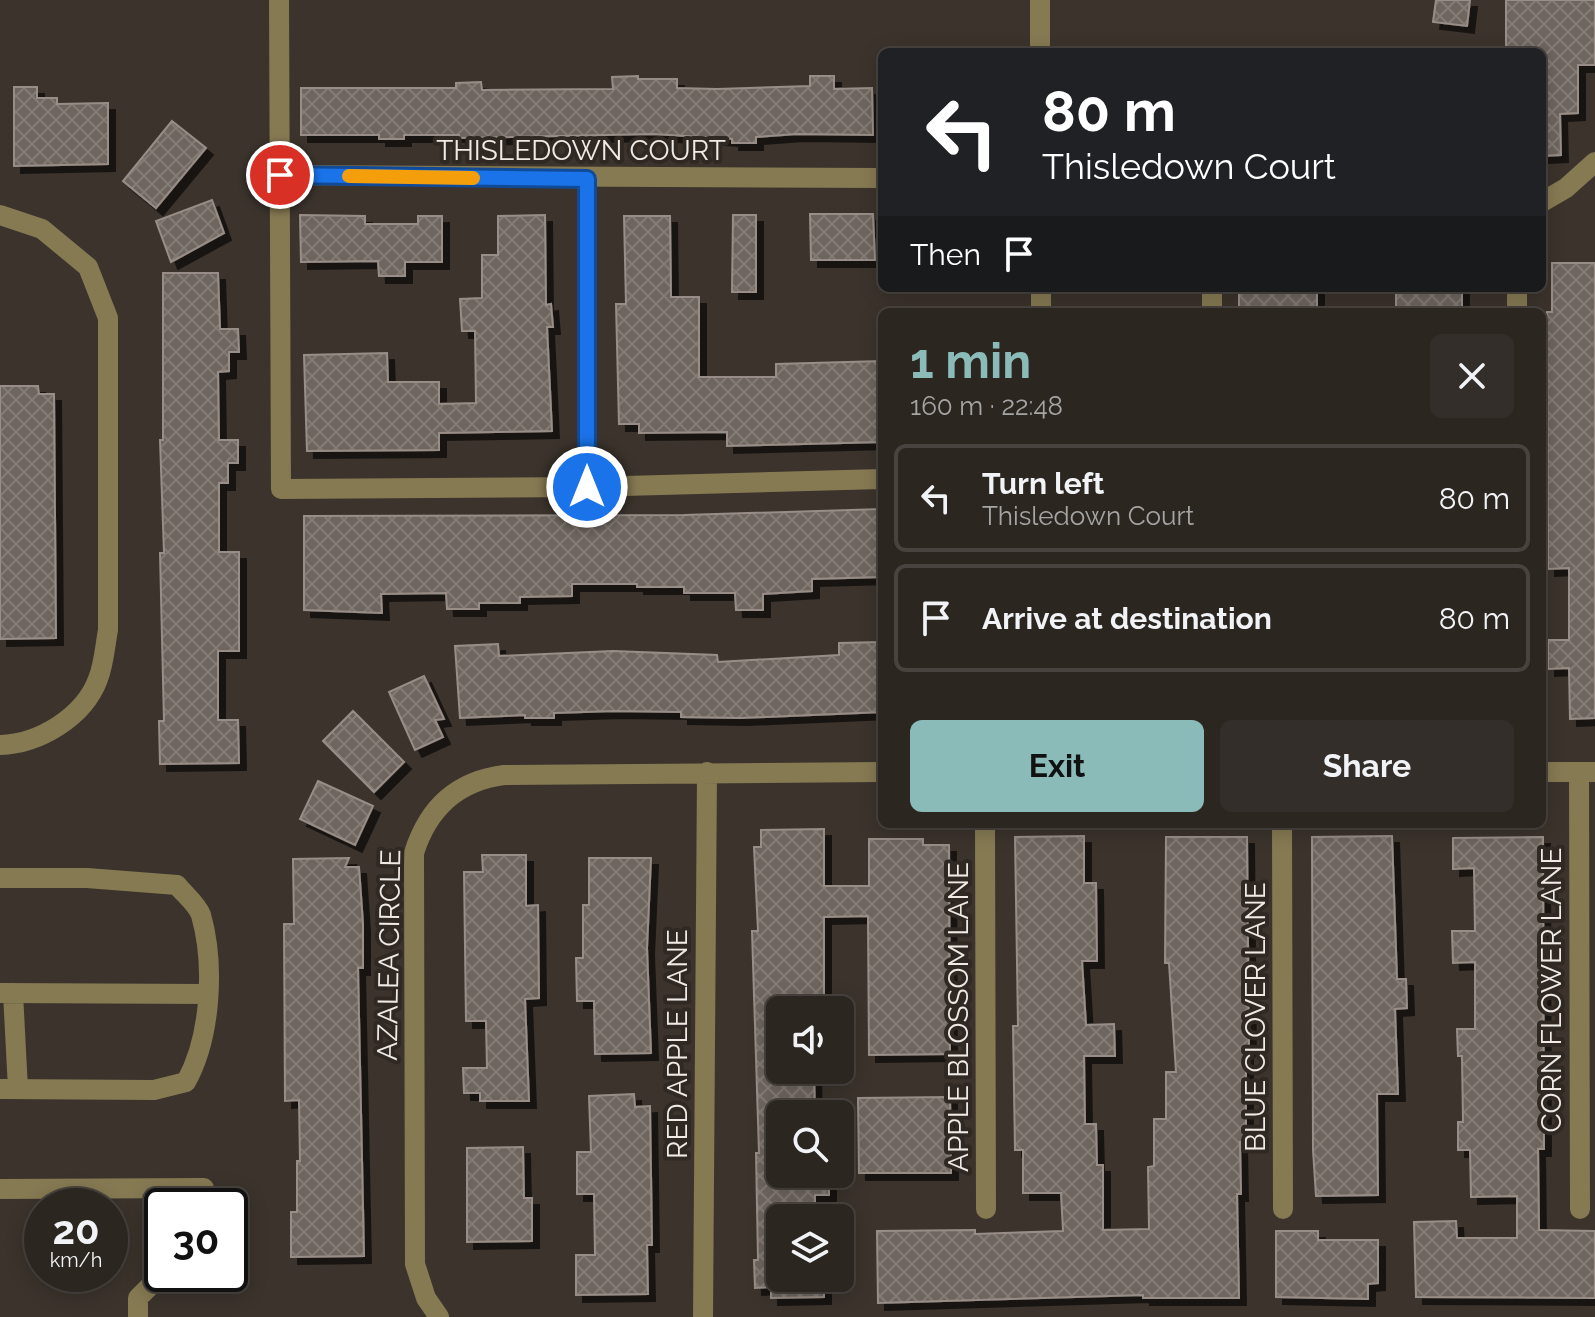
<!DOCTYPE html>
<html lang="en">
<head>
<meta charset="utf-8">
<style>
  :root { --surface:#2c2621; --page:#342e2a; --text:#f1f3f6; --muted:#a6a5a5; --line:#48433f; --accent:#8bbbb9 }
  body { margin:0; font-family:Raleway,sans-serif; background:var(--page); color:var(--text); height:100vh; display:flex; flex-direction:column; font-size:30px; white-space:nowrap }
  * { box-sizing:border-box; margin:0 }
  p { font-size:26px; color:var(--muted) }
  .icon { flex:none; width:44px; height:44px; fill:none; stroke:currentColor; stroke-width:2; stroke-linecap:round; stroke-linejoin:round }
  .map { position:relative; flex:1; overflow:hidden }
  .drawer { position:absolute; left:878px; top:308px; width:668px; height:520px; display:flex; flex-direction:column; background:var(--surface); border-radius:12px; box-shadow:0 4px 20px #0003,0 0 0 2px var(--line) }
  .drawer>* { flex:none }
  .guide { position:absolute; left:878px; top:48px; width:668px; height:244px; border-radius:12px; box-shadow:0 4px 20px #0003,0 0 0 2px var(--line); background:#202124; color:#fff; overflow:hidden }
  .tools { position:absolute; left:766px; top:996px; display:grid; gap:16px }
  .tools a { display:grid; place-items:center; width:88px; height:88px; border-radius:12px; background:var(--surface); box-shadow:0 4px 20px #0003,0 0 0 2px var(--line); font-size:40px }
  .speed { position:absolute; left:24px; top:1188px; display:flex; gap:16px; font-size:40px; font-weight:700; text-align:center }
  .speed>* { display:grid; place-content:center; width:104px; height:104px; border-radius:50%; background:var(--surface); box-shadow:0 4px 20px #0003,0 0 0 2px var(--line); line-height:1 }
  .speed small { font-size:20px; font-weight:400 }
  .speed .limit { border:4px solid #111; border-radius:12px; background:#fff; color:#111 }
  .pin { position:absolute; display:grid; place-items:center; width:68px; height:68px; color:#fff; margin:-34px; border:4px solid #fff; border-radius:50%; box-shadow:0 2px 8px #0007 }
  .me { position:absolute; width:88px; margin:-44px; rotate:0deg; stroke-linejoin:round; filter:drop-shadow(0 0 6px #0008) }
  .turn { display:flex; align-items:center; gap:28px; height:168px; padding:0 32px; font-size:36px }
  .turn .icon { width:104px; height:104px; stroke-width:2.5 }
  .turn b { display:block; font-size:56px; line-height:68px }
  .then { display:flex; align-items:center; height:76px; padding:0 32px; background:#0003; gap:16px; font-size:30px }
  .round { display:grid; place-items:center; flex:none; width:84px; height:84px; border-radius:12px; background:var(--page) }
  .headline { display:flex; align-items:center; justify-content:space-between; height:136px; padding:0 32px }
  h1 { font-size:48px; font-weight:700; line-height:60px; color:var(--accent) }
  .button { display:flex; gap:16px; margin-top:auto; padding:16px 32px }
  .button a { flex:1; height:92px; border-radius:12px; background:var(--accent); color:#111; font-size:32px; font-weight:700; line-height:92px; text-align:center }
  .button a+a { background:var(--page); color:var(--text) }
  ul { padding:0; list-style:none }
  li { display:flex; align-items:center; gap:24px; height:108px; margin:0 16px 12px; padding:0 16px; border:4px solid var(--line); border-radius:12px }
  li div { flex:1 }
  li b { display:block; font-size:30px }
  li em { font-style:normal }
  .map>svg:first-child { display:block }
</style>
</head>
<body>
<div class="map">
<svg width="1595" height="1317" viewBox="0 0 1595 1317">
  <defs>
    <pattern id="building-cross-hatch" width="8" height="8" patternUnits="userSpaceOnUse" patternTransform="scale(2)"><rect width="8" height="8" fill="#6e655e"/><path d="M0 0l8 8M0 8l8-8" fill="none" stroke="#837b75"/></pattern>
    <filter id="shadow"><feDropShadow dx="7" dy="7" stdDeviation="0" flood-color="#0009"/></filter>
  </defs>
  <rect width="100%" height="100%" fill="#3b332c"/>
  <path fill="url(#building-cross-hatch)" stroke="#988e87" stroke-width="2" filter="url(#shadow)" d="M1436,0H1470L1467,26L1433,22Z
    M1506,0H1595V65H1578V113L1560,114L1561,155L1542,156V52H1506Z
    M638,76V79H677V88L717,89L810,86V76H834V89L872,88L873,135L797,134L756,137V143H732V139L653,134L459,138V135H404V139H379V135H301V88H456V83L481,82L482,90L613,89L612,77Z
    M14,87H37V98H57V104L108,103V164L14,166Z
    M172,121L206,148L156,208L123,181Z
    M212,200L224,233L171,262L156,221Z
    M810,214H873L875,260H811Z
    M300,215L365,216V224H418V216H442V262H405V276H379L378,261L301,262Z
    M545,215L546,305L551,304L553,327H547L552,431L439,433V450L307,451L304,355L387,353L388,382H439V404L476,403L475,331H462L460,299L482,298V255H498V216Z
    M733,215H756V292H732Z
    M624,216H670L671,297H699V377H776V364L882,361V442L727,446V432L639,433V424H619L616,304H626Z
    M1552,263H1595V718L1570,719L1569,668L1548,669V640H1569V568L1548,569L1547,312H1552Z
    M163,273H218L220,329H238L239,352H229V371L218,372L219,440H238V463H228V483H219V552H239V651H218V720H238L239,763L160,764L159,721H164L160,553H164L160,440H163Z
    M1239,288H1317V312H1239Z
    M1396,288H1462V312H1396Z
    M0,386H38L39,394H54L56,638L0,639Z
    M882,509V577L812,579V591L763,594V610H736L735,593H684V587H637V584H572V596L520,597V603H479V609H447L446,593L381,594L382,613L304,610V516L684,515Z
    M882,642V712L740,718L681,717V712L614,711L554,713V718H525V715L460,718L455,646L498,644L499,656L613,651L717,655L718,662L839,655V643Z
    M424,676L444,719L435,720L443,737L415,750L389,692Z
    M353,711L404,762L374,792L323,741Z
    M318,781L373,806L355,845L300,819Z
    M824,829V886H869V839H923V845H949L950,1054L869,1055L868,916L824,917V1010H780V1070H814L815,1114H780V1174H829V1195H815V1218H780V1278H824V1297L771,1298V1287L755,1288L754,1260H758L756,1153H759L752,931H758L754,847H761V830Z
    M1084,836V883H1096L1097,961H1082L1086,1025L1114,1024L1115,1056H1084L1085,1124H1096L1097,1165H1103V1230L1149,1229L1148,1167L1154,1166V1119H1166V1072H1176L1169,963H1165L1166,837H1247L1249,1049L1246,1050V1142H1240L1241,1194H1237L1239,1298H1143V1295L878,1303L877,1231L975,1230V1234L1063,1231L1061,1193H1023V1150H1015L1013,1026H1018L1015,837Z
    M1392,836L1397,979H1406L1407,1008L1395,1009L1398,1094H1377L1378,1195L1316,1196L1313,1150L1312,837Z
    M1543,837L1544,1149H1538L1539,1230L1595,1231V1298L1416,1297L1414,1222L1456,1221L1457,1238H1517V1196L1471,1197L1470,1150H1458V1122H1463L1462,1056H1458L1457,1029H1475V962L1453,963L1452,931H1475L1474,868L1453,869V838Z
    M482,855H526V906L538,905L539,998L525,999L529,1101H480V1093H464L463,1068H487L486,1021H466L464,872H483Z
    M349,858L345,867H359L363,924V968H358L364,1256L291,1257V1212H297V1161H300L299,1100L285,1101L284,924H294L293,859Z
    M589,858H651L647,948L651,1053L595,1054L594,1001H577L576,958H583V905H589Z
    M634,1094L635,1107L650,1106L652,1245H647L648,1294L576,1295V1255H595L594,1194H577V1152H591L589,1096Z
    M950,1097L951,1173H859L858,1098Z
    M523,1147L524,1198H532V1241L467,1242V1148Z
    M1276,1231H1318V1240H1378V1283L1368,1284V1299L1276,1297Z"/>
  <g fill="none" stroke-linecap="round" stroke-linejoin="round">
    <path stroke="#867a53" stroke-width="20" d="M279,0L281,489L587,487L882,479
      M1040,0V52
      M280,175L882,178
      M587,179V487
      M1542,202L1566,188L1595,162
      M0,215L42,229L88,267L108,318V630C105,646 104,664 98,679C84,717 39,744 0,745
      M1041,288V312
      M1517,288V312
      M1212,312V288
      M1542,772H1595
      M1579,772L1580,1209
      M985,824L986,1209
      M1282,824L1283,1209
      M0,878H87L177,885C184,894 197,904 201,915C215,965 211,1037 186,1082L154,1090L0,1089
      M0,993L206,994
      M13,993L18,1089
      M0,1189L204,1188
      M138,1317V1298L162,1274
      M439,1317L426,1298L415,1264L414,853C428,808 457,781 504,775L882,772
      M703,1317L707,772"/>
  </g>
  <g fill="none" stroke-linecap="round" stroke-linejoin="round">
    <defs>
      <path id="route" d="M280,175L587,179V487"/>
    </defs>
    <use href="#route" stroke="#114b97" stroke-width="20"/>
    <use href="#route" stroke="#1a73e8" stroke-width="14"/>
    <path stroke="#f59e0b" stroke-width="14" d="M349,176L473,178"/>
  </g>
  <g text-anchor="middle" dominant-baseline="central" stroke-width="8" stroke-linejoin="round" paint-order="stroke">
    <g font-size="28" fill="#efeae6" stroke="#302923">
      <text x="581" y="150">THISLEDOWN COURT</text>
      <text transform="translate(389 955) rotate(-89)">AZALEA CIRCLE</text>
      <text transform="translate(1551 990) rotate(-90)">CORN FLOWER LANE</text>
      <text transform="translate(958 1017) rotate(-90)">APPLE BLOSSOM LANE</text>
      <text transform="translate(1255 1017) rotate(-90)">BLUE CLOVER LANE</text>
      <text transform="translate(677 1044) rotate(-90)">RED APPLE LANE</text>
    </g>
  </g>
</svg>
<div class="tools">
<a><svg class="icon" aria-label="sound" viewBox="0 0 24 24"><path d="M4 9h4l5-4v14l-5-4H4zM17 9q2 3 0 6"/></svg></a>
<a><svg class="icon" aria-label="search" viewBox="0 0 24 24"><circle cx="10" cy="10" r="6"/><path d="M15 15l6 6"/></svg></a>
<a><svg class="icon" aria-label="layers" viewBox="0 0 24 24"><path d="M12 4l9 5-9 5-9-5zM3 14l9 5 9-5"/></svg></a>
</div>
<div class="speed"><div>20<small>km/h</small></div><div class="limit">30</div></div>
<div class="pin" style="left:280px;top:175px;background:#d93025"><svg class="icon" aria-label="arrive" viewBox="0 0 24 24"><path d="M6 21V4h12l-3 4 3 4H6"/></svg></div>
<svg class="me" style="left:587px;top:487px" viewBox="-20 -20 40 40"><circle r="17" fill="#1a73e8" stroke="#fff" stroke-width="3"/><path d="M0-11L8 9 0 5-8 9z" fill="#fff"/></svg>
<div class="guide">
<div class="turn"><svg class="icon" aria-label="left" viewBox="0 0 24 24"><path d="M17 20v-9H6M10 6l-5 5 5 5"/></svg><div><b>80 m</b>Thisledown Court</div></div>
<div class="then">Then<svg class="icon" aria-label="arrive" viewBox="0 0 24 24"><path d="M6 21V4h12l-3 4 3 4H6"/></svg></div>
</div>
<section class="drawer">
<div class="headline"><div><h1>1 min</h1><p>160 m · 22:48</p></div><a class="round"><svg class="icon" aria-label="close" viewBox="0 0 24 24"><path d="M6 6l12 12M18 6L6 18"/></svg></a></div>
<ul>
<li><svg class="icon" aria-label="left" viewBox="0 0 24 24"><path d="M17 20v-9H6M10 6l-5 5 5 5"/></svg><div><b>Turn left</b><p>Thisledown Court</p></div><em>80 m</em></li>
<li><svg class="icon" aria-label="arrive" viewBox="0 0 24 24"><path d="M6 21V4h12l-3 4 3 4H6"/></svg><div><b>Arrive at destination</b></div><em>80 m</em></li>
</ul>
<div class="button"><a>Exit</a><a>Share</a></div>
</section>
</div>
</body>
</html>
